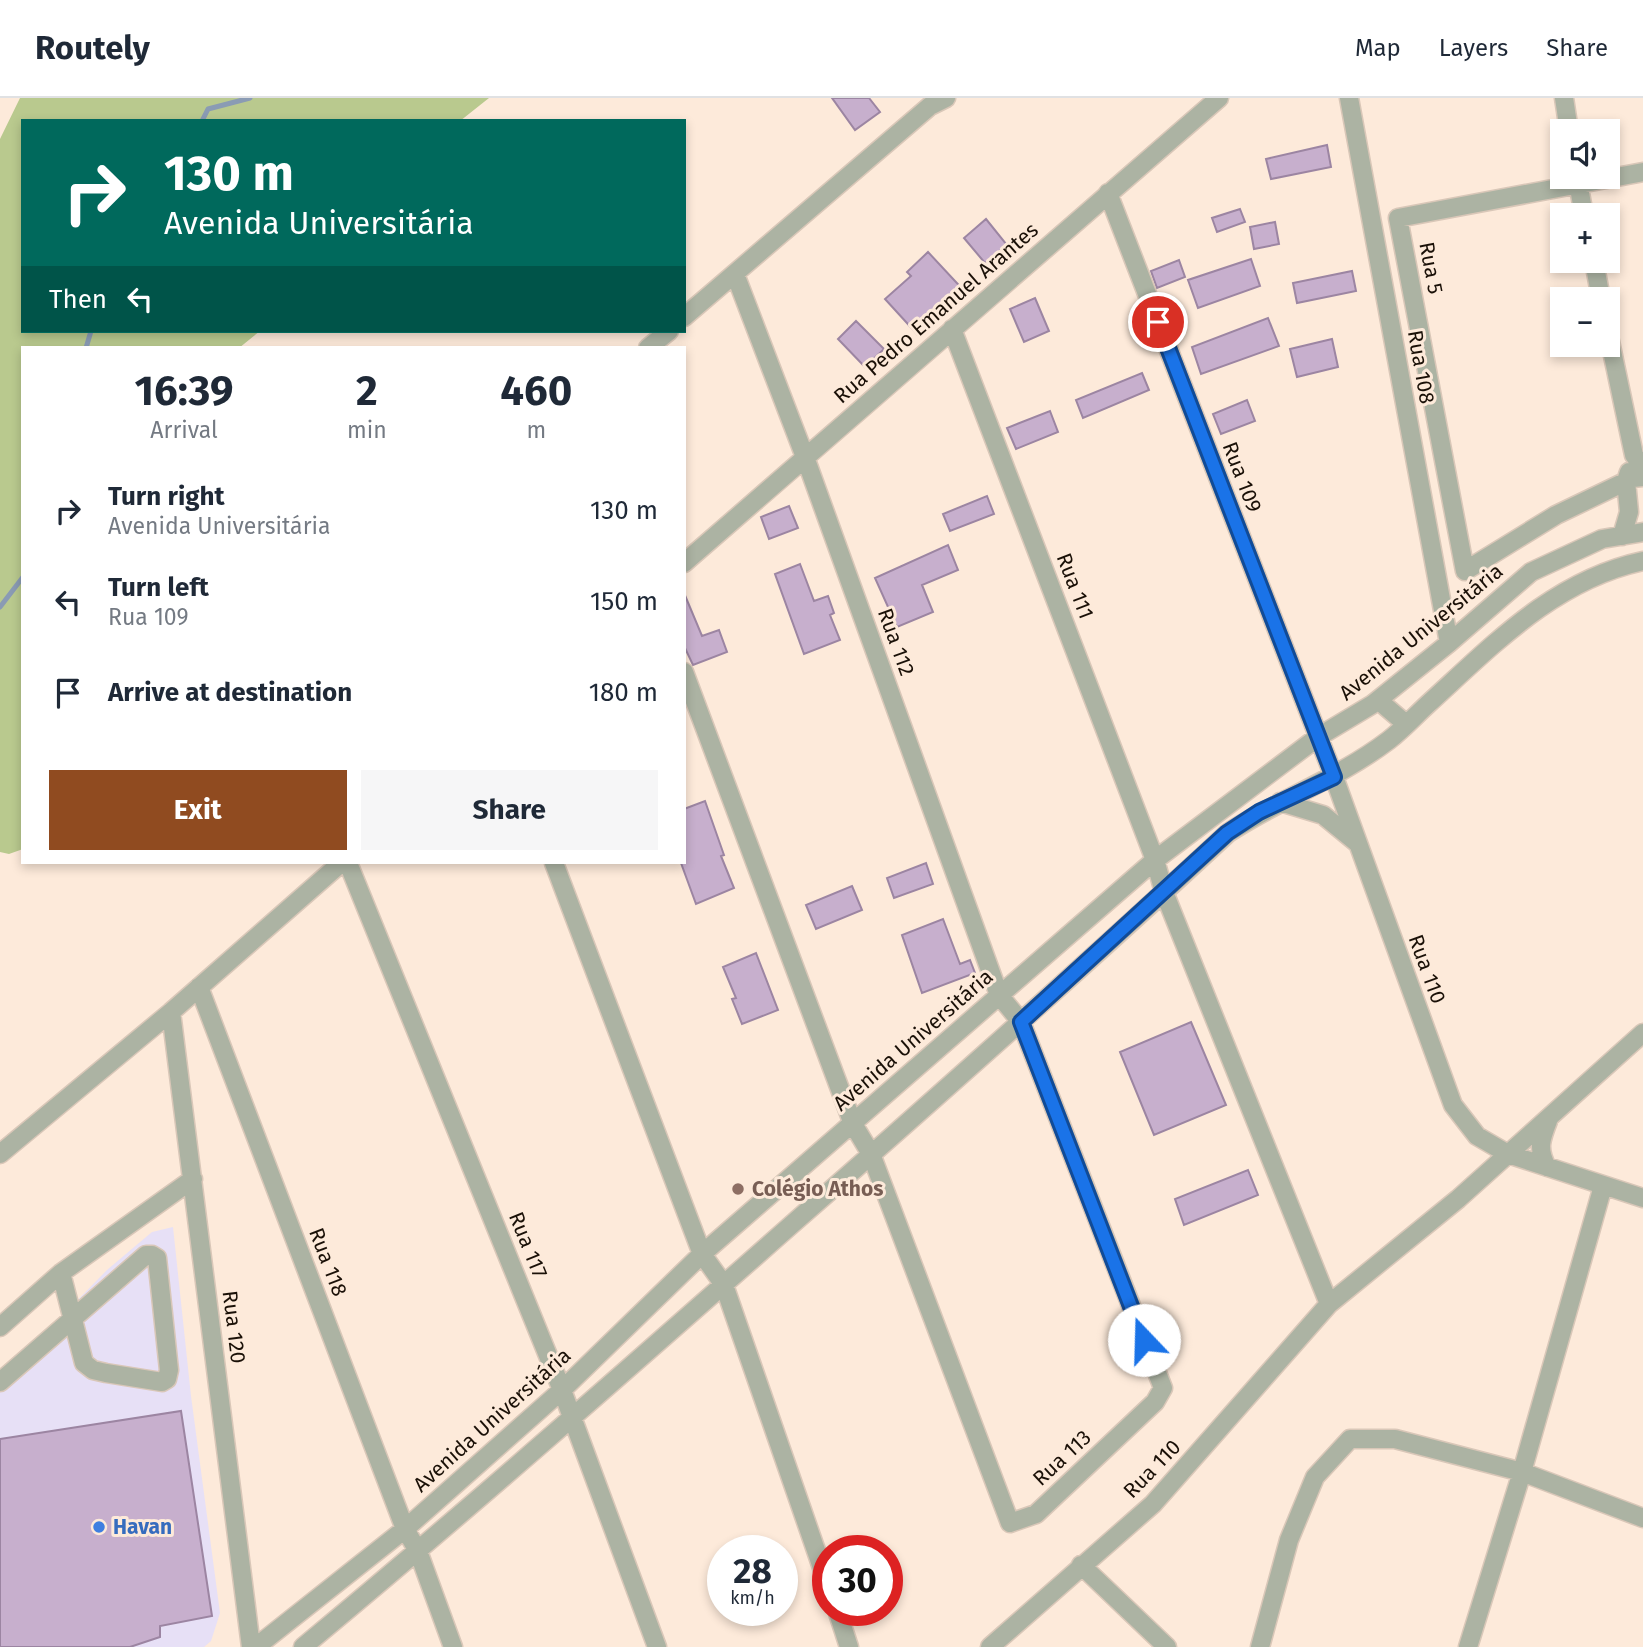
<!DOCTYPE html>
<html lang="en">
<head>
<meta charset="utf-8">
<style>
  :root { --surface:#fff; --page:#f6f6f7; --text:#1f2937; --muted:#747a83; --line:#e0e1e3; --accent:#904b20 }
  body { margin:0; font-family:"Fira Sans",sans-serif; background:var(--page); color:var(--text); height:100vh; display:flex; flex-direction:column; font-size:26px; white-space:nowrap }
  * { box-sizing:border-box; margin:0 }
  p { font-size:23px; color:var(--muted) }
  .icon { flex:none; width:38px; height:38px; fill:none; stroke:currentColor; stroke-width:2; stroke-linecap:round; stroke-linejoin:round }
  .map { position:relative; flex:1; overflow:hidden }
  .side { position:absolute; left:21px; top:248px; width:665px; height:518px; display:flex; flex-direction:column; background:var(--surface); border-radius:0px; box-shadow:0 4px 10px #0003 }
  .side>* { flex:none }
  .banner { position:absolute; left:21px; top:21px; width:665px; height:214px; border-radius:0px; box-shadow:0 4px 10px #0003; background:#00695c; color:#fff; overflow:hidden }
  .buttons { position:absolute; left:1550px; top:21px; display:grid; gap:14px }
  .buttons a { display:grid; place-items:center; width:70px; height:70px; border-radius:0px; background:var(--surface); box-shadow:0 4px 10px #0003; font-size:35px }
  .speed { position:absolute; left:707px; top:1437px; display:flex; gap:14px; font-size:35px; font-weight:700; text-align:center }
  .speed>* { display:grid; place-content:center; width:91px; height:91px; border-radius:50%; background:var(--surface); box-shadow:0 4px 10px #0003; line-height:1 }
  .speed small { font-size:18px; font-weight:400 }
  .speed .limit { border:10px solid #d22; background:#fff; color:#111 }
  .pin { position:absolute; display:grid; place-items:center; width:60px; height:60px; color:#fff; margin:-30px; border:4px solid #fff; border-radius:50%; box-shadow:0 2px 7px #0007 }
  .me { position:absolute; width:77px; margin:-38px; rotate:339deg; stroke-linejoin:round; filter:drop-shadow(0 0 5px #0008) }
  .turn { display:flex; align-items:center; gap:24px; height:147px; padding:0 28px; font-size:32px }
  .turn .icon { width:91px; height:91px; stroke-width:2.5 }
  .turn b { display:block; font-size:49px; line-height:60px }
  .then { display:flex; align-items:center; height:66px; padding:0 28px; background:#0003; gap:14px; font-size:26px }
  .eta { display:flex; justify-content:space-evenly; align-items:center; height:119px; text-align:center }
  .eta b { font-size:42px; font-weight:700; line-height:49px }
  .action { display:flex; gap:14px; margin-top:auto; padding:14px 28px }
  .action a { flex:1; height:80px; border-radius:0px; background:var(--accent); color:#fff; font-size:28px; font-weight:700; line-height:80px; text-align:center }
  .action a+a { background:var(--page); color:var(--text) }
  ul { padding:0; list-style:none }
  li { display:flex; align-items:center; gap:21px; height:91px; padding:0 28px }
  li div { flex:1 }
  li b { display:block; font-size:26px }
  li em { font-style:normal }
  header { display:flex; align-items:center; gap:42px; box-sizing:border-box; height:98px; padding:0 35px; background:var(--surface); border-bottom:2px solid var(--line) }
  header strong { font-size:33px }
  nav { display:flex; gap:38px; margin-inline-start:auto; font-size:24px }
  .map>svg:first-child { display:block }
</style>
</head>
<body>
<header>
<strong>Routely</strong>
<nav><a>Map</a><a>Layers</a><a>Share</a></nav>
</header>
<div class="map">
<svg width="1643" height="1549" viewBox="0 0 1643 1549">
  <rect width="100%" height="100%" fill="#fdeada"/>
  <path fill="#e7e0f6" d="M173,1129L191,1298L220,1515L211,1543L204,1549H0V1271L59,1221L107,1172L152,1134Z"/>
  <path fill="#b9c98e" d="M20,0H489L460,23H23V233H260L239,250H23V751L9,756L0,754V41Z"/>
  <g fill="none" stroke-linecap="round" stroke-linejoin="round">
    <path stroke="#8a9bb4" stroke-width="5" d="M202,23L208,11L250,0
      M86,250L91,233
      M0,509L23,479"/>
  </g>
  <path fill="#c7afcd" stroke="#9c85a2" stroke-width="2" d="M832,0H869L880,14L855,32Z
    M1327,47L1331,69L1271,81L1266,61Z
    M1240,111L1245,124L1217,134L1212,120Z
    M986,121L1007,147L985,165L964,140Z
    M1275,124L1279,146L1254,151L1250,129Z
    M928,154L968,197L947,215L944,211L917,236L885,201L911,178L907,174Z
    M1251,161L1260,188L1198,210L1188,182Z
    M1179,162L1185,179L1157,190L1151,173Z
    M1352,173L1356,193L1297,205L1293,185Z
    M1035,200L1049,233L1024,244L1010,211Z
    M1268,220L1279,248L1201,276L1192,249Z
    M856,223L884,251L865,269L838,241Z
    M1332,241L1338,269L1297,279L1290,251Z
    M1142,275L1149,292L1083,320L1076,302Z
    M1247,302L1255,323L1221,336L1213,316Z
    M1050,313L1058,334L1016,351L1007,330Z
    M987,398L994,416L950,433L943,416Z
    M789,408L798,430L769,441L761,419Z
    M948,447L958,472L922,487L933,514L897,529L875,480Z
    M800,466L814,503L828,498L834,515L830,517L840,542L804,556L775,476Z
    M684,495L702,538L719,532L727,554L693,567L684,548Z
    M705,703L724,757L721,758L734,790L696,806L681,765H684V711Z
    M926,765L933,786L894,800L887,780Z
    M852,788L862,812L816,831L806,807Z
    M943,821L960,866L970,862L975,875L922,895L902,837Z
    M756,855L778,912L742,926L732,901L736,900L723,869Z
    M1191,924L1226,1007L1154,1037L1120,954Z
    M1248,1072L1258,1097L1184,1127L1175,1101Z
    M181,1313L212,1518L160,1528V1539L130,1549H0V1341Z"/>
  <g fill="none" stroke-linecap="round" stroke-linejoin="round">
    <defs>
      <path id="minor" d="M1349,0L1449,545
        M1564,0L1569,33
        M1643,74L1398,120L1465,473L1556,417L1633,380L1643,379
        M1577,79L1584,117
        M1108,95L1334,679L1453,1007L1477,1038L1508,1056L1643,1100
        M1594,163L1601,201
        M684,219L930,8L946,0
        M952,231L1155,762L1164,794L1329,1206
        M1608,234L1634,357L1643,370
        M648,250L669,233
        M1622,438L1629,414L1626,383L1629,374
        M684,465L1219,0
        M684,574L853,1026L871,1056L1010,1425L1036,1416L1155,1304L1163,1290L1021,924L999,897L805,359L735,176
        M1378,602L1406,626
        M1280,704L1323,717L1356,744
        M348,765L562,1292L657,1549
        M554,765L702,1156L724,1187L828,1487
        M199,889L405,1431L418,1453L453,1549
        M171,914L251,1549
        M0,1056L171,914L341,765
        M1547,1069C1537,1051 1541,1041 1548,1023
        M0,1229L61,1175L193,1081
        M0,1284L146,1157H152L157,1160L169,1272L167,1281L162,1284L106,1275L93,1272L84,1265L61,1175
        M1081,1467L1167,1549
        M837,1512L849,1549
        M256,1549L405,1431L562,1292L702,1156L1155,762L1318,639L1373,606L1449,545L1531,474L1602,441L1643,434
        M303,1549C468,1412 629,1270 790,1128C937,999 1084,869 1228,735C1280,701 1339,680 1389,642C1403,631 1415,618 1428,606C1493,547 1554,482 1643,463
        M990,1549L1153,1406L1329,1206L1458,1101L1643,935
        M1260,1549L1289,1442L1315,1379L1350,1341H1395L1522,1374L1643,1420
        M1468,1549L1522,1374L1603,1088"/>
    </defs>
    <use href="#minor" stroke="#d9c7b8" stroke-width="21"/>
    <use href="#minor" stroke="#acb3a3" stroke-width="18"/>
  </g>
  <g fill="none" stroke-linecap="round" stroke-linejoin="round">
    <defs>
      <path id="route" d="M1144,1242L1021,924L1227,735L1259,714L1334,679L1158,224"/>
    </defs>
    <use href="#route" stroke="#114b97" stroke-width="18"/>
    <use href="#route" stroke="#1a73e8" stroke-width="12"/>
  </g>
  <circle fill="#8d6e63" stroke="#fdeada" stroke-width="2.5" cx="738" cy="1091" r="7"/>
  <circle fill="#3f7fe0" stroke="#fdeada" stroke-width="2.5" cx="99" cy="1429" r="7"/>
  <g text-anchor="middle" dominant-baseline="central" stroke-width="6" stroke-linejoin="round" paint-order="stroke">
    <g font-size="21" fill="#1a1007" stroke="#fdeada">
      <text transform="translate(1431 170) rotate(79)">Rua 5</text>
      <text transform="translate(936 215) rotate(-41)">Rua Pedro Emanuel Arantes</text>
      <text transform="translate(1421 269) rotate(80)">Rua 108</text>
      <text transform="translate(1242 379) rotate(69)">Rua 109</text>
      <text transform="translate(1075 488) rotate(69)">Rua 111</text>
      <text transform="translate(1421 534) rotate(-39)">Avenida Universitária</text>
      <text transform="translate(896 544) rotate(70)">Rua 112</text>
      <text transform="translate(1427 871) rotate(70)">Rua 110</text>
      <text transform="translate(913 942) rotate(-41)">Avenida Universitária</text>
      <text transform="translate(528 1147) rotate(68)">Rua 117</text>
      <text transform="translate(328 1164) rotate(69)">Rua 118</text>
      <text transform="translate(234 1229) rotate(83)">Rua 120</text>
      <text transform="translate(492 1322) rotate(-42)">Avenida Universitária</text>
      <text transform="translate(1062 1360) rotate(-43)">Rua 113</text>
      <text transform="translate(1152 1371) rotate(-46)">Rua 110</text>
    </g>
    <g font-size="21" font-weight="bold" fill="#785e54" stroke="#fdeada" text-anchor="start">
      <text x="752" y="1091">Colégio Athos</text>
    </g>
    <g font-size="21" font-weight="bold" fill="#366cbe" stroke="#fdeada" text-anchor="start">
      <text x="113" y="1429">Havan</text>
    </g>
  </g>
</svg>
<div class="buttons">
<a><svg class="icon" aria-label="sound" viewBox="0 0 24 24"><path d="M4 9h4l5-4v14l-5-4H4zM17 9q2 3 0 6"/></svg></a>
<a>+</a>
<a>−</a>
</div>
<div class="speed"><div>28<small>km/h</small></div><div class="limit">30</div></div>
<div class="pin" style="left:1158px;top:224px;background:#d93025"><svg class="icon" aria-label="arrive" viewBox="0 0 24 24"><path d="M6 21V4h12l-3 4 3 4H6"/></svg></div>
<svg class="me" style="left:1144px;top:1242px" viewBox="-20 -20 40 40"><circle r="19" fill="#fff"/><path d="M0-13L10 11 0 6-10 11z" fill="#1a73e8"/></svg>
<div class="banner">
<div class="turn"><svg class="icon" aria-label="right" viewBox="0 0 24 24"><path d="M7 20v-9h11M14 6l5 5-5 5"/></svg><div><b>130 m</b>Avenida Universitária</div></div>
<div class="then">Then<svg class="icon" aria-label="left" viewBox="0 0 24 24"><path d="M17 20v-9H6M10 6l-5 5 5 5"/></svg></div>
</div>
<section class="side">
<div class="eta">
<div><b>16:39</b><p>Arrival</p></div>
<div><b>2</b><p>min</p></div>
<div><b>460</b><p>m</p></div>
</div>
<ul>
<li><svg class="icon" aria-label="right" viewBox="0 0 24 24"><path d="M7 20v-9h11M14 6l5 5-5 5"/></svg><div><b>Turn right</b><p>Avenida Universitária</p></div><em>130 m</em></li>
<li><svg class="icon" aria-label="left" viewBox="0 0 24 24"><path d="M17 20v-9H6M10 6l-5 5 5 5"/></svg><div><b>Turn left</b><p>Rua 109</p></div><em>150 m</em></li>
<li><svg class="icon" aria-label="arrive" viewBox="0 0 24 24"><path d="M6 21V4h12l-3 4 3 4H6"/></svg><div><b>Arrive at destination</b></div><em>180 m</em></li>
</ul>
<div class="action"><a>Exit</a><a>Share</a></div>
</section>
</div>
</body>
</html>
